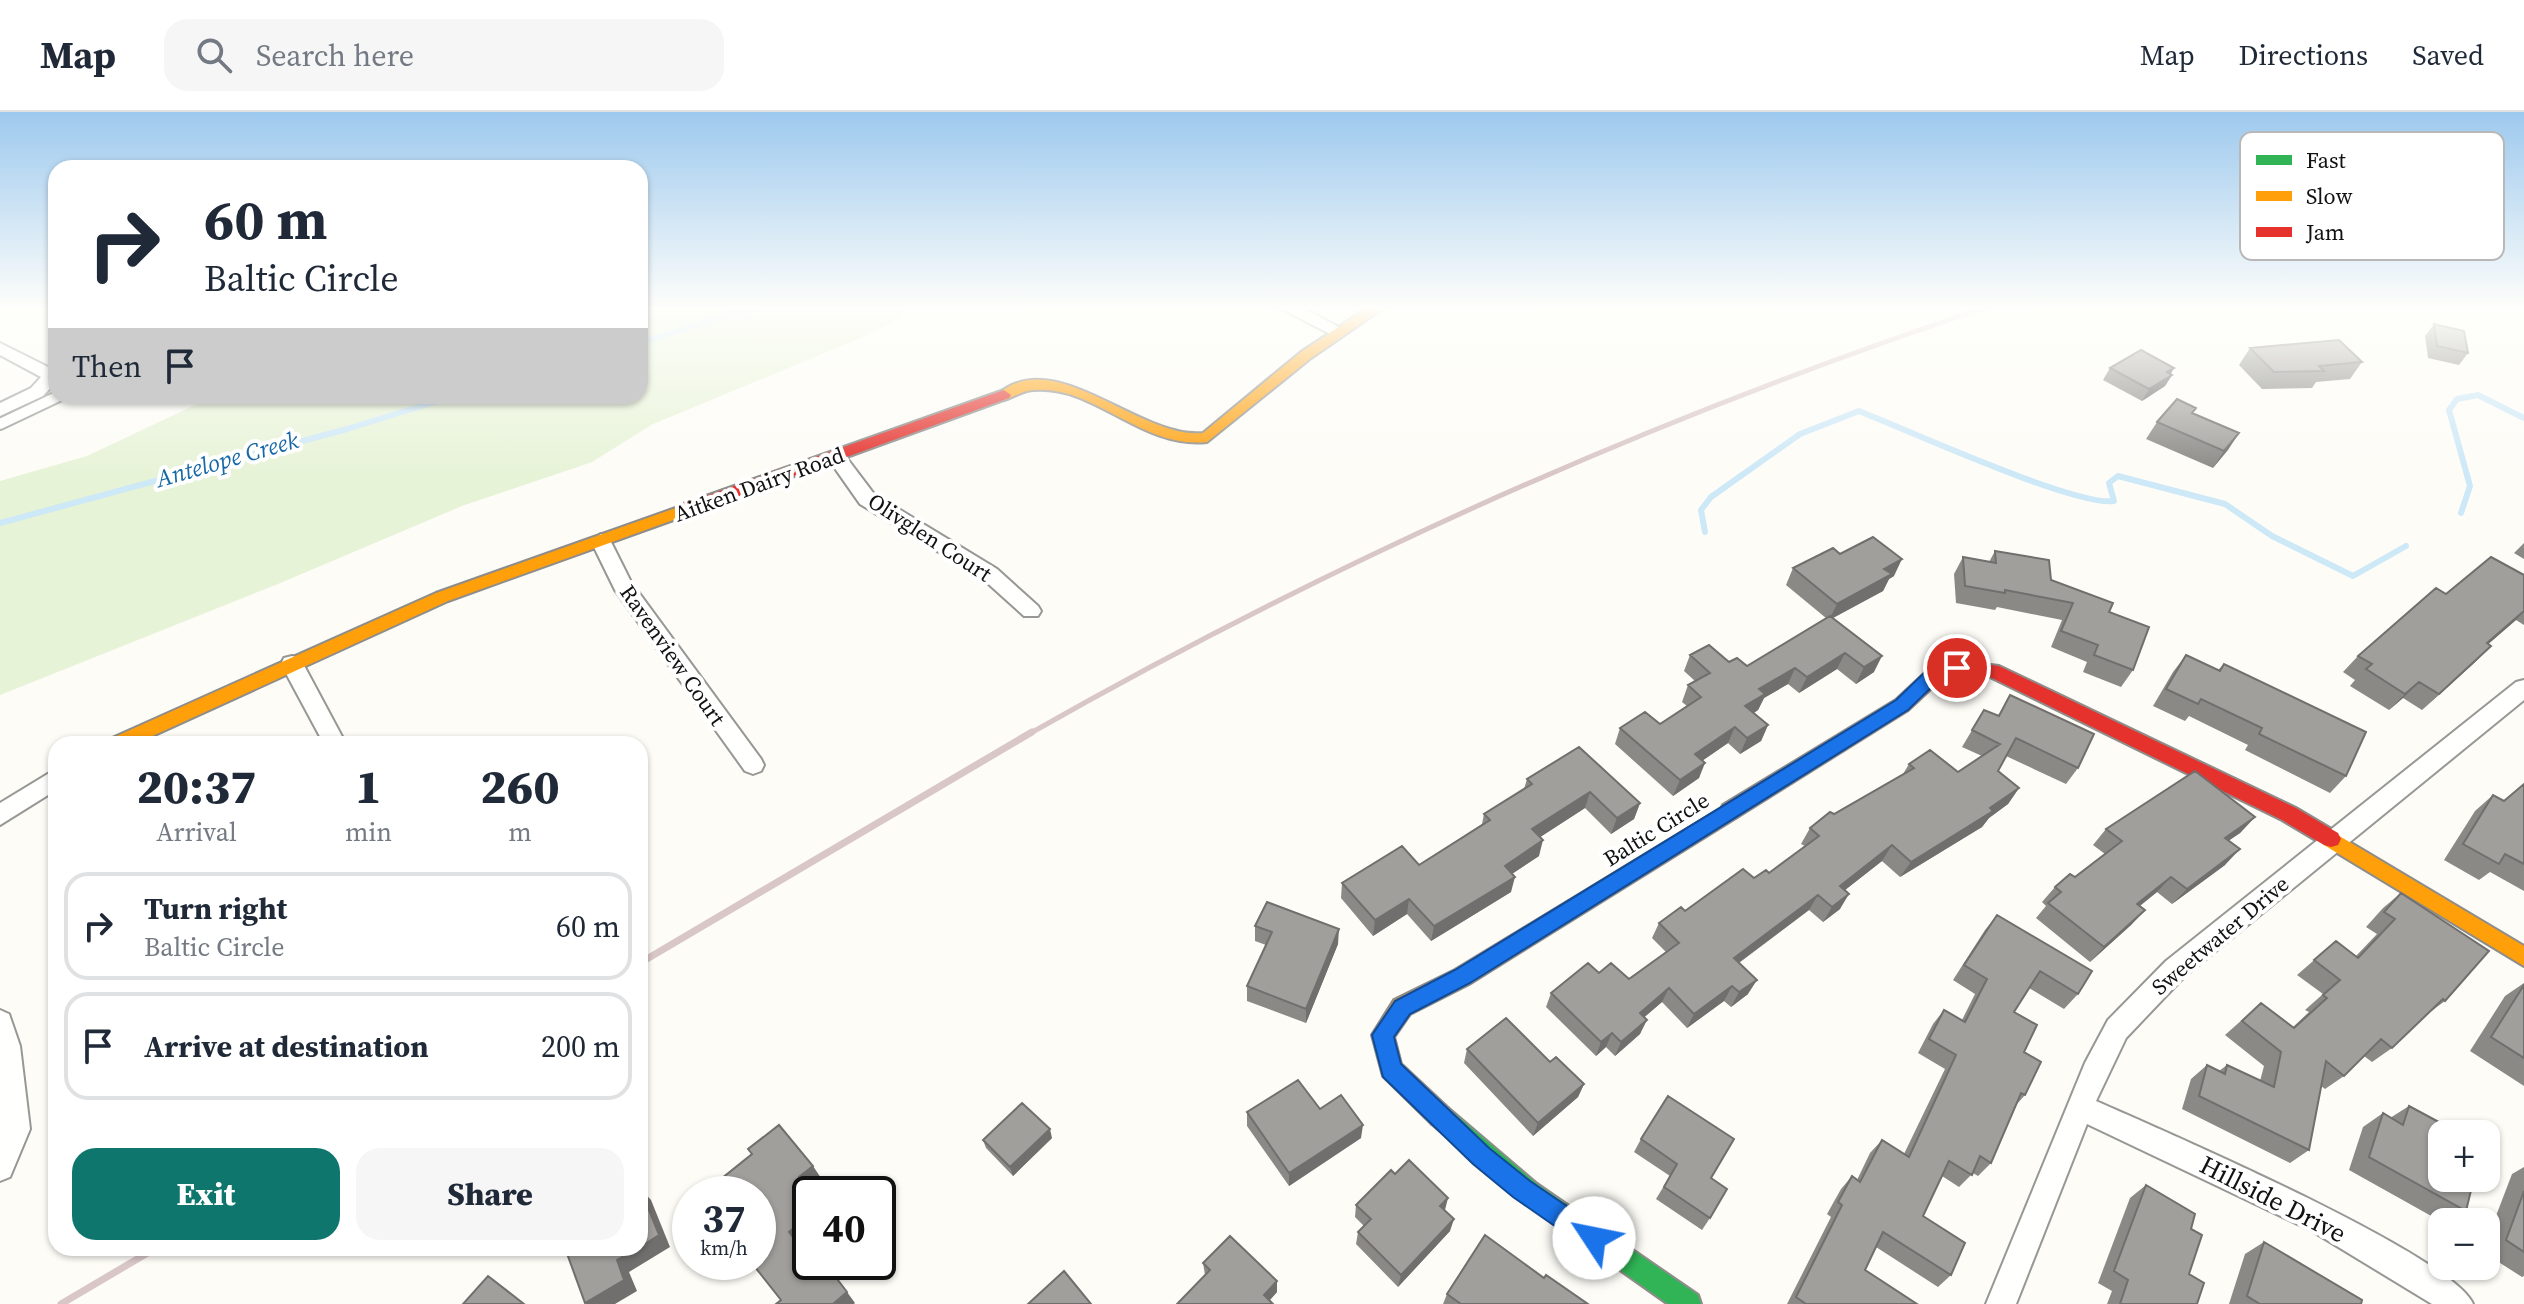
<!DOCTYPE html>
<html lang="en">
<head>
<meta charset="utf-8">
<style>
  :root { --surface:#fff; --page:#f6f6f7; --text:#1f2937; --muted:#747a83; --line:#e0e1e3; --accent:#0f766e }
  body { margin:0; font-family:"Source Serif 4",serif; background:var(--page); color:var(--text); height:100vh; display:flex; flex-direction:column; font-size:30px; white-space:nowrap }
  * { box-sizing:border-box; margin:0 }
  p { font-size:26px; color:var(--muted) }
  .icon { flex:none; width:44px; height:44px; fill:none; stroke:currentColor; stroke-width:2; stroke-linecap:round; stroke-linejoin:round }
  .map { position:relative; flex:1; overflow:hidden }
  .details { position:absolute; left:48px; top:624px; width:600px; height:520px; display:flex; flex-direction:column; background:var(--surface); border-radius:24px; box-shadow:0 2px 6px #0004 }
  .details>* { flex:none }
  .hud { position:absolute; left:48px; top:48px; width:600px; height:244px; border-radius:24px; box-shadow:0 2px 6px #0004; background:#fff; color:var(--text); overflow:hidden }
  .fabs { position:absolute; left:2428px; top:1008px; display:grid; gap:16px }
  .fabs a { display:grid; place-items:center; width:72px; height:72px; border-radius:16px; background:var(--surface); box-shadow:0 2px 6px #0004; font-size:40px }
  .speed { position:absolute; left:672px; top:1064px; display:flex; gap:16px; font-size:40px; font-weight:700; text-align:center }
  .speed>* { display:grid; place-content:center; width:104px; height:104px; border-radius:50%; background:var(--surface); box-shadow:0 2px 6px #0004; line-height:1 }
  .speed small { font-size:20px; font-weight:400 }
  .speed .limit { border:4px solid #111; border-radius:12px; background:#fff; color:#111 }
  .pin { position:absolute; display:grid; place-items:center; width:68px; height:68px; color:#fff; margin:-34px; border:4px solid #fff; border-radius:50%; box-shadow:0 2px 8px #0007 }
  .me { position:absolute; width:88px; margin:-44px; rotate:304deg; stroke-linejoin:round; filter:drop-shadow(0 0 6px #0008) }
  .turn { display:flex; align-items:center; gap:28px; height:168px; padding:0 24px; font-size:36px }
  .turn .icon { width:104px; height:104px; stroke-width:2.5 }
  .turn b { display:block; font-size:56px; line-height:68px }
  .then { display:flex; align-items:center; height:76px; padding:0 24px; background:#0003; gap:16px; font-size:30px }
  .eta { display:flex; justify-content:space-evenly; align-items:center; height:136px; text-align:center }
  .eta b { font-size:48px; font-weight:800; line-height:56px }
  .cta { display:flex; gap:16px; margin-top:auto; padding:16px 24px }
  .cta a { flex:1; height:92px; border-radius:24px; background:var(--accent); color:#fff; font-size:32px; font-weight:800; line-height:92px; text-align:center }
  .cta a+a { background:var(--page); color:var(--text) }
  ul { padding:0; list-style:none }
  li { display:flex; align-items:center; gap:24px; height:108px; margin:0 16px 12px; padding:0 8px; border:4px solid var(--line); border-radius:24px }
  li div { flex:1 }
  li b { display:block; font-size:30px }
  li em { font-style:normal }
  header { display:flex; align-items:center; gap:48px; box-sizing:border-box; height:112px; padding:0 40px; background:var(--surface); border-bottom:2px solid var(--line) }
  header strong { font-size:38px }
  nav { display:flex; gap:44px; margin-inline-start:auto; font-size:28px }
  .search { width:560px; height:72px; background:var(--page); display:flex; align-items:center; gap:20px; box-sizing:border-box; padding:0 28px; border-radius:24px; color:var(--muted); font-size:30px }
  .map>svg:first-child { display:block }
</style>
</head>
<body>
<header>
<strong>Map</strong>
<div class="search"><svg class="icon" aria-label="search" viewBox="0 0 24 24"><circle cx="10" cy="10" r="6"/><path d="M15 15l6 6"/></svg>Search here</div>
<nav><a>Map</a><a>Directions</a><a>Saved</a></nav>
</header>
<div class="map">
<svg width="2524" height="1192" viewBox="0 0 2524 1192">
  <rect width="100%" height="100%" fill="#fdfcf7"/>
  <path fill="#e7f3d7" d="M640,195L906,198L890,212L868,223L653,312L592,350L462,394L278,472L0,583V369L87,344L214,284H640Z"/>
  <g fill="none" stroke-linecap="round" stroke-linejoin="round">
    <path stroke="#cde8f7" stroke-width="6" d="M640,231L754,195
      M2461,401L2470,374L2449,298L2457,287L2478,283L2524,306
      M0,411L347,317L454,284
      M1705,420L1701,398L1711,385L1800,322L1859,299C1905,317 2076,395 2114,389L2109,371L2118,364L2225,392L2272,424L2353,464L2406,434"/>
    <defs>
      <path id="lane" d="M0,312L59,284"/>
      <path id="street" d="M1278,195H1301L1348,220L1340,225L1334,224Z
        M0,231L56,259V270L43,284L0,304V291L31,276L41,265L0,243Z
        M836,339L843,341L874,382L997,457L1038,494L1041,499L1038,504H1024L983,467L860,392L827,345Z
        M601,422L608,424L631,470L761,647L764,653L761,659L753,662L745,659L615,478L591,429Z
        M292,544L300,546L346,632H324L281,552L284,546Z
        M2524,568V588L2184,865L2126,926L2096,989C2159,1017 2453,1143 2473,1192H2432L2312,1119L2087,1012L2016,1192H1986L2085,951L2108,908L2166,849L2516,570Z
        M56,657V678L0,713V691Z
        M0,898L9,902L20,934L30,1017L10,1065L0,1069Z"/>
      <path id="fast" d="M1440,993L1448,996L1537,1072L1698,1183L1701,1192H1668L1521,1088L1432,1012L1429,1004L1432,996Z"/>
      <path id="slow" d="M1369,195H1385L1311,246L1207,330C1141,337 1095,273 1034,278C1024,278 1014,285 1004,288L997,283C1054,231 1140,328 1203,321L1301,240Z
        M684,393L692,398L690,402L448,489L135,632H108L110,627L436,481Z
        M1730,691L1737,693L1740,699L1737,705L1469,872L1410,902L1394,925L1401,952L1448,996L1451,1004L1448,1012L1440,1015L1432,1012L1383,964L1372,923L1394,888L1455,858Z
        M2331,719L2524,834V854L2324,733L2321,727L2324,721Z"/>
      <path id="jam" d="M1004,278L1011,283L1009,286L690,402H678L676,398L678,394Z
        M1957,549L1999,554L2296,696L2338,721L2341,727L2338,733L2331,735L2324,733L2282,708L1990,565L1958,563L1938,570L1908,598L1737,705L1730,707L1723,705L1720,699L1723,693L1896,588L1926,560Z"/>
    </defs>
    <use href="#lane" stroke="#979795" stroke-width="14"/>
    <use href="#street" stroke="#979795" stroke-width="4"/>
    <use href="#fast" stroke="#8e8d8b" stroke-width="4"/>
    <use href="#slow" stroke="#8e8d8b" stroke-width="4"/>
    <use href="#jam" stroke="#8e8d8b" stroke-width="4"/>
    <use href="#lane" stroke="#fffffe" stroke-width="10"/>
    <use href="#street" fill="#fffffe" fill-rule="evenodd"/>
    <use href="#fast" fill="#30b455" fill-rule="evenodd"/>
    <use href="#slow" fill="#ff9f0a" fill-rule="evenodd"/>
    <use href="#jam" fill="#e5322d" fill-rule="evenodd"/>
    <path stroke="#d9c6c7" stroke-width="5" d="M1029,622C1335,448 1653,306 1987,195"/>
    <path stroke="#d9c6c7" stroke-width="7" d="M640,851L1032,620
      M61,1192L156,1136"/>
  </g>
  <path fill="#8a8986" d="M2434,212L2468,241L2459,253L2428,246L2425,224Z
    M2250,236L2362,250L2350,267L2316,270L2312,276L2262,277L2239,253Z
    M2110,256H2174L2170,262L2172,263L2165,274L2142,289L2103,268Z
    M2196,296L2193,301L2239,321L2213,356L2146,327L2157,310Z
    M2524,431V447L2514,441Z
    M1995,439L2109,500L2133,558L2121,575L2083,560L2087,550L2051,535L2062,508L1997,495L1995,498L1956,491L1954,462L1963,445L1989,450Z
    M1840,442L1894,464L1889,467L1883,479L1833,506L1874,560L1856,572L1837,557L1799,581L1788,572L1764,586L1758,598L1754,601L1768,613L1761,629L1740,642L1728,631L1703,648L1699,666L1673,684L1615,632L1620,616L1660,612L1687,594L1682,590L1688,573L1695,569L1684,559L1690,543L1747,554L1826,506L1786,473L1793,456Z
    M2524,463V513L2516,508L2488,532L2474,551L2422,598L2403,586L2389,598L2350,574L2355,568L2343,560L2358,544Z
    M2186,543L2218,558L2224,552L2346,664L2330,681L2245,638L2248,633L2189,604L2185,609L2153,594L2173,560Z
    M2010,583L2078,656L2066,672L2006,644L1998,659L2019,676L2008,692L1989,706L1982,715L1900,765L1882,749L1845,778L1840,797L1823,810L1809,798L1739,851L1748,882L1731,895L1724,889L1687,916L1662,890L1644,905L1640,922L1615,944L1606,935L1596,944L1546,895L1551,881L1599,861L1629,867L1666,840L1652,826L1659,811L1754,766L1769,761L1805,734L1801,732L1810,716L1903,662L1909,652L1958,660L1982,644L1962,635L1984,598L1998,604Z
    M1527,667L1640,691L1634,707L1611,722L1585,696L1540,725L1539,744L1512,762L1511,780L1431,829L1407,802L1373,824L1341,786L1342,771L1419,753L1482,712L1484,702L1524,677Z
    M2524,672V779L2490,760L2479,768L2444,748L2475,699L2493,683L2504,689Z
    M2255,705L2240,721L2229,728L2225,753L2172,792L2157,780L2140,794L2145,798L2131,813L2090,850L2036,806L2046,794L2042,790L2055,775L2075,765L2105,742L2093,733L2106,717Z
    M2401,781L2445,889L2426,903L2392,936L2372,950L2364,944L2344,964L2325,977L2321,974L2309,1038L2290,1051L2182,997L2191,967L2207,953L2219,959L2227,953L2260,969L2264,954L2225,923L2261,891L2293,915L2309,900L2305,898L2323,882L2297,863L2336,829L2356,844L2377,822L2366,815L2383,796Z
    M1997,803L2078,882L2064,897L2029,876L2014,900L2024,940L2025,983L2017,992L1991,1051L1978,1064L1973,1061L1959,1075L1942,1064L1923,1104L1951,1163L1938,1175L1876,1135L1865,1158L1917,1192H1787L1831,1105L1827,1102L1841,1077L1852,1064L1857,1068L1870,1041L1882,1028L1904,1042L1945,957L1918,941L1933,912L1944,898L1962,908L1975,882L1953,868L1985,818Z
    M1255,814L1338,832L1306,911L1247,889V874L1266,833L1255,829Z
    M2524,871V974L2470,939L2505,884Z
    M1467,937L1550,950L1584,972L1578,985L1533,1024L1464,951Z
    M2409,994L2466,1099L2445,1110H2442L2349,1058L2363,1015L2383,1001L2390,1006Z
    M1320,997L1361,1026L1289,1074L1247,1014V1000Z
    M1052,1026L1013,1064L986,1036L983,1028Z
    M1641,1027L1711,1066L1710,1106L1702,1118L1656,1087L1670,1064L1634,1040Z
    M2524,1055V1164L2522,1165L2486,1142V1130L2512,1062Z
    M1395,1062L1444,1098L1450,1119L1398,1175L1356,1132L1358,1120L1364,1114L1355,1105L1356,1093Z
    M2146,1073L2191,1117L2189,1162L2197,1192H2107L2112,1179L2098,1171L2130,1086Z
    M2264,1130L2361,1192H2229L2245,1142Z
    M1203,1151L1277,1169V1180L1270,1188L1205,1163Z
    M1544,1166L1588,1192H1443L1447,1182Z"/>
  <path fill="#716f6d" d="M2174,256L2169,265L2172,263L2165,274L2142,289L2149,277L2167,260Z
    M2239,321L2228,338L2213,356L2224,339Z
    M1902,447L1894,464L1889,467L1883,479L1829,508L1837,492L1884,457Z
    M2524,499L2516,508L2470,548L2487,531Z
    M2491,534L2474,551L2422,598L2439,582Z
    M1845,541L1837,557L1799,581L1807,565Z
    M1882,544L1874,560L1856,572L1864,555Z
    M1795,556L1788,572L1764,586L1758,598L1739,610L1745,594L1759,577Z
    M2419,570L2403,586L2389,598L2405,582Z
    M1768,613L1761,629L1740,642L1747,626Z
    M1735,615L1728,631L1689,658L1695,642Z
    M1705,651L1699,666L1673,684L1680,668Z
    M2019,676L2008,692L1989,706L1982,715L1900,765L1911,750Z
    M1590,680L1585,696L1528,733L1532,717Z
    M1640,691L1634,707L1611,722L1617,706Z
    M2255,705L2240,721L2211,741L2225,726Z
    M1543,728L1539,744L1501,769L1505,754Z
    M1892,733L1882,749L1831,789L1840,774Z
    M2240,737L2225,753L2172,792L2187,777Z
    M1515,765L1511,780L1431,829L1434,814Z
    M2171,765L2157,780L2123,807L2137,792Z
    M1849,782L1840,797L1823,810L1832,795Z
    M1818,783L1809,798L1726,860L1734,846Z
    M1409,787L1407,802L1373,824L1375,808Z
    M2145,798L2131,813L2090,850L2104,835Z
    M1339,817L1338,832L1306,911V897Z
    M1757,868L1748,882L1731,895L1739,880Z
    M1732,874L1724,889L1687,916L1694,902Z
    M1669,876L1662,890L1633,915L1640,901Z
    M1647,908L1640,922L1615,944L1621,930Z
    M1612,921L1606,935L1596,944L1601,930Z
    M1584,972L1578,985L1533,1024L1538,1011Z
    M1363,1013L1361,1026L1289,1074V1061Z
    M1050,1017L1052,1026L1013,1064L1010,1055Z
    M813,1054L821,1066L807,1078L799,1065Z
    M640,1076L651,1088L670,1135L629,1160L637,1179L615,1192H586L585,1191L617,1148L638,1136H640Z
    M1448,1086L1445,1098L1440,1094Z
    M810,1103V1122L798,1132L789,1120Z
    M1454,1107L1450,1119L1398,1175L1401,1163Z
    M1277,1169V1180L1266,1192L1264,1183Z
    M847,1180L855,1191L854,1192H833Z"/>
  <path fill="#a19f9c" stroke="#716f6d" stroke-width="2" d="M2434,212L2464,219L2468,241L2437,234Z
    M2339,228L2362,250L2319,254L2324,259L2274,260L2250,236Z
    M2141,238L2174,256L2167,260L2172,263L2149,277L2110,256Z
    M2177,287L2196,296L2192,301L2239,321L2224,339L2157,310Z
    M1873,425L1902,447L1884,457L1892,462L1837,492L1793,456L1833,436L1840,442Z
    M1995,439L2049,448L2051,468L2113,491L2109,500L2149,515L2133,558L2094,543L2098,533L2061,519L2073,491L2005,478V481L1965,474L1963,445L1996,451Z
    M2491,445L2524,463V499L2487,531L2491,534L2439,582L2419,570L2405,582L2366,557L2372,552L2358,544L2436,476L2446,482Z
    M1830,504L1882,544L1864,555L1845,541L1807,565L1795,556L1759,577L1765,582L1745,594L1768,613L1747,626L1735,615L1695,642L1705,651L1680,668L1620,616L1645,600L1660,612L1701,585L1688,573L1710,561L1690,543L1709,533L1729,550L1737,546L1747,554Z
    M2186,543L2220,559L2224,552L2366,620L2346,664L2259,622L2262,616L2201,587L2198,592L2166,577Z
    M2010,583L2094,622L2078,656L2016,626L1998,659L2019,676L1990,696L1993,699L1911,750L1892,733L1840,774L1849,782L1832,795L1818,783L1734,846L1757,868L1739,880L1732,874L1694,902L1669,876L1640,901L1647,908L1621,930L1612,921L1601,930L1551,881L1588,851L1599,861L1611,851L1629,867L1679,831L1659,811L1681,795L1685,799L1743,757L1754,766L1766,758L1769,761L1819,724L1810,716L1830,700L1834,702L1914,656L1909,652L1930,638L1958,660L2000,632L1972,618L1984,598L1999,604Z
    M1579,635L1640,691L1617,706L1590,680L1532,717L1543,728L1505,754L1515,765L1434,814L1409,787L1375,808L1342,771L1402,734L1419,753L1490,708L1484,702L1532,672L1527,667Z
    M2195,659L2255,705L2225,726L2240,737L2187,777L2171,765L2137,792L2145,798L2104,835L2048,791L2061,780L2055,775L2070,762L2075,765L2122,729L2106,717Z
    M2524,672V752L2505,742L2499,752L2463,732L2493,683L2504,689Z
    M2401,781L2489,839L2445,889L2443,887L2392,936L2381,927L2344,964L2326,949L2309,1038L2199,984L2207,953L2225,962L2227,953L2274,975L2281,940L2242,909L2261,891L2294,916L2327,886L2323,883L2340,868L2314,848L2336,829L2358,846L2395,807L2384,800Z
    M1267,790L1339,817L1306,897L1247,874L1272,820L1255,814Z
    M1997,803L2092,859L2078,882L2040,859L2014,900L2037,913L2024,940L2041,950L2025,983L2021,981L1991,1051L1980,1044L1972,1063L1949,1049L1923,1104L1965,1131L1951,1163L1883,1120L1865,1158L1917,1192H1806L1796,1185L1842,1093L1838,1090L1852,1064L1860,1070L1882,1028L1909,1045L1956,943L1929,927L1944,898L1965,910L1987,867L1964,853Z
    M2524,873V946L2491,925Z
    M1506,906L1550,950L1556,945L1584,972L1538,1011L1467,937Z
    M1298,968L1320,997L1341,983L1363,1013L1289,1061L1247,1000Z
    M1668,984L1734,1027L1711,1066L1727,1077L1710,1106L1664,1075L1677,1052L1641,1027Z
    M1022,991L1050,1017L1010,1055L983,1028Z
    M2409,994L2461,1022H2442V1066H2474L2466,1099L2369,1045L2383,1001L2403,1013Z
    M779,1013L813,1054L799,1065L813,1082H810V1103L789,1120L810,1147V1150H812L818,1157L825,1151L847,1180L833,1192H776L781,1188L751,1150H758V1082H708L706,1079L752,1042L748,1037Z
    M1409,1048L1448,1086L1440,1094L1454,1107L1401,1163L1358,1120L1371,1107L1356,1093L1391,1058L1395,1062Z
    M2146,1073L2195,1102L2191,1117L2202,1123L2189,1162L2204,1171L2197,1192H2120L2128,1168L2114,1159Z
    M640,1076L659,1123L640,1135Z
    M2524,1079V1140L2506,1128Z
    M1485,1123L1544,1166L1546,1163L1588,1192H1461L1447,1182Z
    M1230,1124L1277,1169L1264,1183L1273,1192H1177L1210,1158L1203,1151Z
    M2264,1130L2362,1188L2361,1192H2260L2247,1184Z
    M565,1136H638L617,1148L624,1168L585,1191Z
    M1064,1159L1091,1192H1028Z
    M488,1164L524,1192H463Z"/>
  <linearGradient id="sky" x2="0" y2="1"><stop stop-color="#9dc9ee"/><stop offset="0.54" stop-color="#fefefb"/><stop offset="1" stop-color="#fefefb" stop-opacity="0"/></linearGradient>
  <rect width="2524" height="362" fill="url(#sky)"/>
  <path fill="#1a73e8" stroke="#114b97" stroke-width="2" d="M1957,549L1966,556L1963,560L1938,569L1908,598L1470,871L1410,902L1394,925L1401,952L1489,1036L1530,1069L1602,1118L1606,1126L1602,1135L1594,1138L1585,1135L1513,1085L1473,1052L1383,965L1372,923L1395,889L1455,858L1896,588L1925,560Z"/>
  <g text-anchor="middle" dominant-baseline="central" stroke-width="8" stroke-linejoin="round" paint-order="stroke">
    <g font-size="22" fill="#111" stroke="#fff">
      <text transform="translate(759 372) rotate(-20)">Aitken Dairy Road</text>
      <text transform="translate(930 425) rotate(33)">Olivglen Court</text>
      <text transform="translate(673 543) rotate(55)">Ravenview Court</text>
      <text transform="translate(1656 717) rotate(-32)">Baltic Circle</text>
      <text transform="translate(2220 823) rotate(-40)">Sweetwater Drive</text>
    </g>
    <g font-size="24" font-style="italic" fill="#1768a6" stroke="#fff">
      <text transform="translate(227 347) rotate(-16)">Antelope Creek</text>
    </g>
    <g font-size="26" fill="#111" stroke="#fff">
      <text transform="translate(2273 1087) rotate(27)">Hillside Drive</text>
    </g>
  </g>
  <rect x="2240" y="20" width="264" height="128" rx="12" fill="#fff" stroke="#b8b8b8" stroke-width="2"/>
  <rect x="2256" y="43" width="36" height="10" fill="#30b455"/>
  <rect x="2256" y="79" width="36" height="10" fill="#ff9f0a"/>
  <rect x="2256" y="115" width="36" height="10" fill="#e5322d"/>
  <g font-size="22" fill="#111">
    <text x="2306" y="56">Fast</text>
    <text x="2306" y="92">Slow</text>
    <text x="2306" y="128">Jam</text>
  </g>
</svg>
<div class="fabs">
<a>+</a>
<a>−</a>
</div>
<div class="speed"><div>37<small>km/h</small></div><div class="limit">40</div></div>
<div class="pin" style="left:1957px;top:556px;background:#d93025"><svg class="icon" aria-label="arrive" viewBox="0 0 24 24"><path d="M6 21V4h12l-3 4 3 4H6"/></svg></div>
<svg class="me" style="left:1594px;top:1126px" viewBox="-20 -20 40 40"><circle r="19" fill="#fff"/><path d="M0-13L10 11 0 6-10 11z" fill="#1a73e8"/></svg>
<div class="hud">
<div class="turn"><svg class="icon" aria-label="right" viewBox="0 0 24 24"><path d="M7 20v-9h11M14 6l5 5-5 5"/></svg><div><b>60 m</b>Baltic Circle</div></div>
<div class="then">Then<svg class="icon" aria-label="arrive" viewBox="0 0 24 24"><path d="M6 21V4h12l-3 4 3 4H6"/></svg></div>
</div>
<section class="details">
<div class="eta">
<div><b>20:37</b><p>Arrival</p></div>
<div><b>1</b><p>min</p></div>
<div><b>260</b><p>m</p></div>
</div>
<ul>
<li><svg class="icon" aria-label="right" viewBox="0 0 24 24"><path d="M7 20v-9h11M14 6l5 5-5 5"/></svg><div><b>Turn right</b><p>Baltic Circle</p></div><em>60 m</em></li>
<li><svg class="icon" aria-label="arrive" viewBox="0 0 24 24"><path d="M6 21V4h12l-3 4 3 4H6"/></svg><div><b>Arrive at destination</b></div><em>200 m</em></li>
</ul>
<div class="cta"><a>Exit</a><a>Share</a></div>
</section>
</div>
</body>
</html>
